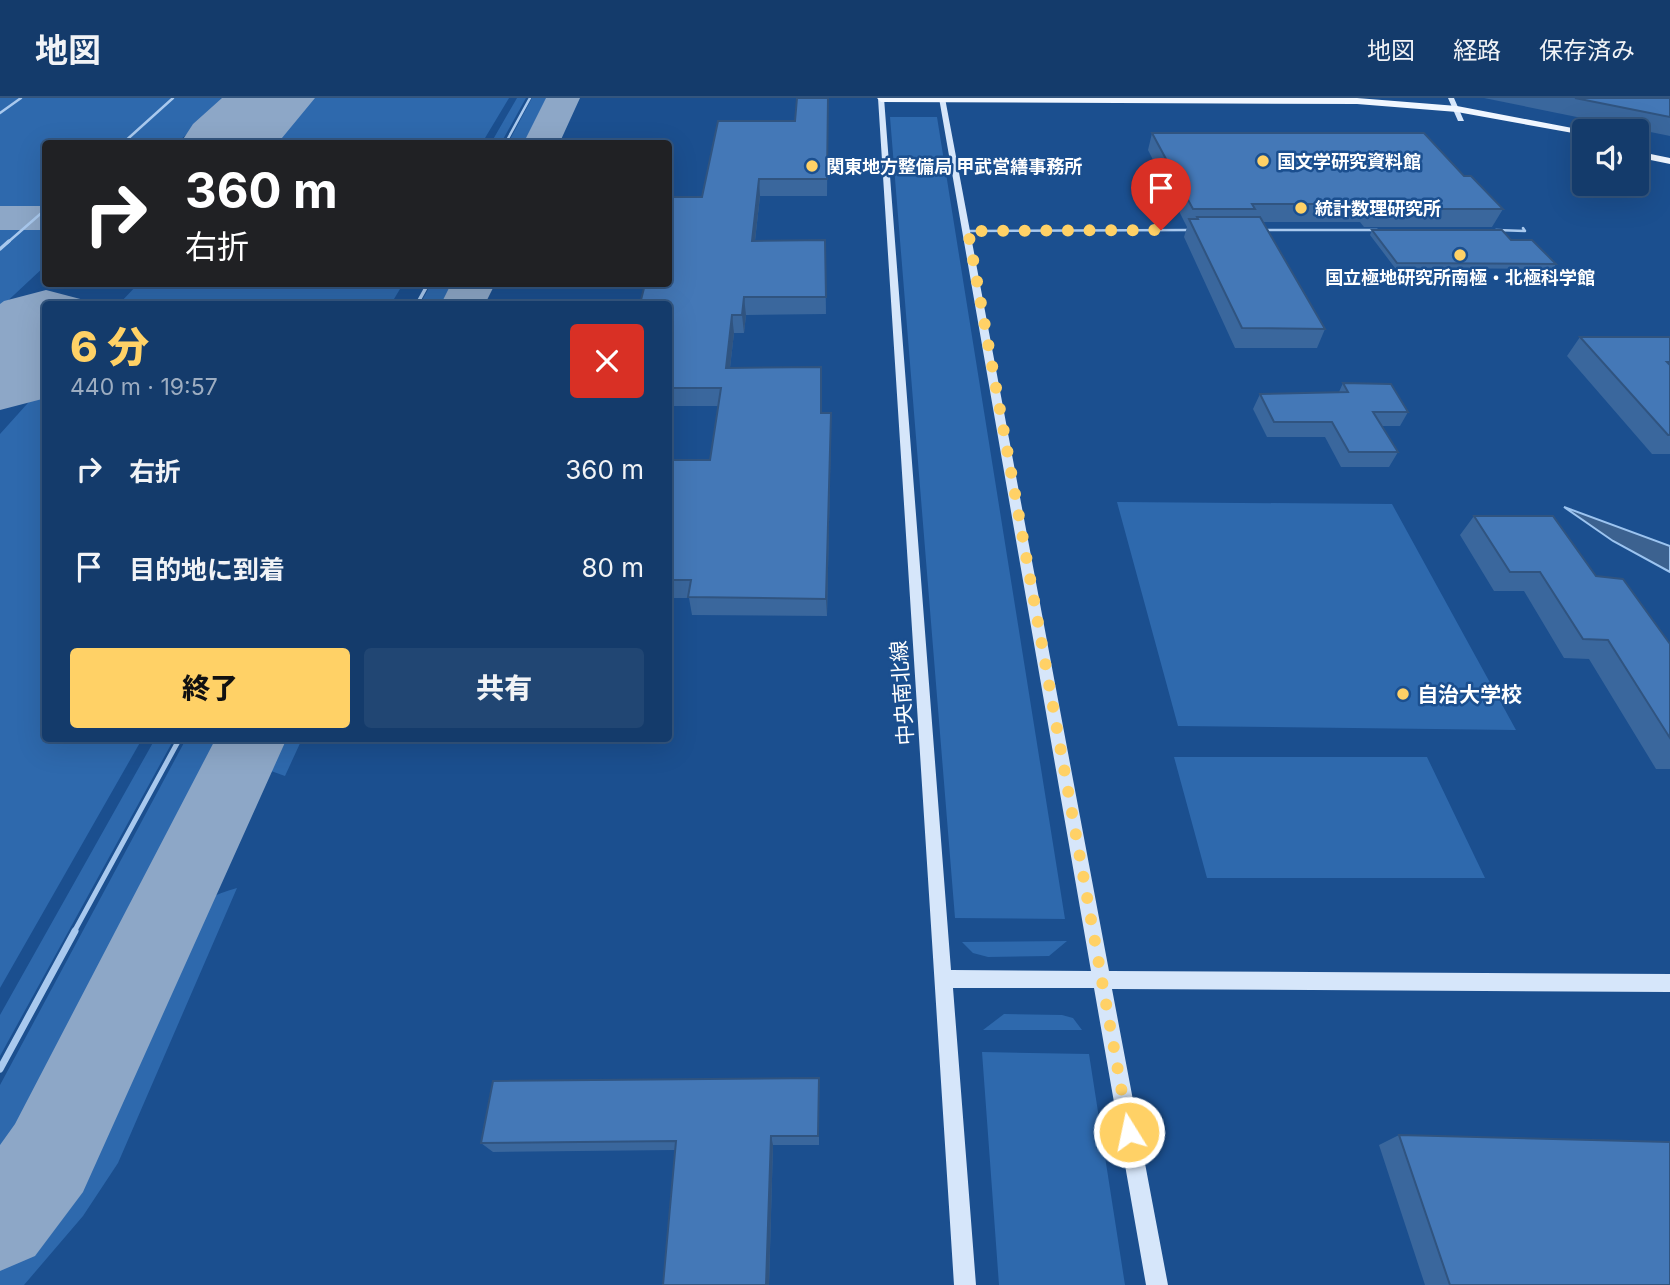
<!DOCTYPE html>
<html lang="ja">
<head>
<meta charset="utf-8">
<style>
  :root { --surface:#143b6b; --page:#214673; --text:#f1f3f6; --muted:#9dadc1; --line:#33557e; --accent:#ffd166 }
  body { margin:0; font-family:Inter,"Noto Sans JP",sans-serif; background:var(--page); color:var(--text); height:100vh; display:flex; flex-direction:column; font-size:26px; white-space:nowrap }
  * { box-sizing:border-box; margin:0 }
  p { font-size:23px; color:var(--muted) }
  .icon { flex:none; width:38px; height:38px; fill:none; stroke:currentColor; stroke-width:2; stroke-linecap:round; stroke-linejoin:round }
  .map { position:relative; flex:1; overflow:hidden }
  .side { position:absolute; left:42px; top:203px; width:630px; height:441px; display:flex; flex-direction:column; background:var(--surface); border-radius:7px; box-shadow:0 7px 28px #0002,0 0 0 2px var(--line) }
  .side>* { flex:none }
  .top-card { position:absolute; left:42px; top:42px; width:630px; height:147px; border-radius:7px; box-shadow:0 7px 28px #0002,0 0 0 2px var(--line); background:#202124; color:#fff; overflow:hidden }
  .controls { position:absolute; left:1572px; top:21px; display:grid; gap:14px }
  .controls a { display:grid; place-items:center; width:77px; height:77px; border-radius:7px; background:var(--surface); box-shadow:0 7px 28px #0002,0 0 0 2px var(--line); font-size:35px }
  .pin { position:absolute; display:grid; place-items:center; width:60px; height:60px; color:#fff; margin:-72px -30px; border-radius:50% 50% 50% 0; rotate:-45deg; box-shadow:0 0 7px #0007 }
  .pin .icon { rotate:45deg }
  .me { position:absolute; width:77px; margin:-38px; rotate:350deg; stroke-linejoin:round; filter:drop-shadow(0 0 5px #0008) }
  .turn { display:flex; align-items:center; gap:24px; height:147px; padding:0 28px; font-size:32px }
  .turn .icon { width:91px; height:91px; stroke-width:2.5 }
  .turn b { display:block; font-size:49px; line-height:60px }
  .round { display:grid; place-items:center; flex:none; width:74px; height:74px; border-radius:7px; background:var(--page) }
  .summary { display:flex; align-items:center; justify-content:space-between; height:119px; padding:0 28px }
  h1 { font-size:42px; font-weight:800; line-height:52px; color:var(--accent) }
  .button { display:flex; gap:14px; margin-top:auto; padding:14px 28px }
  .button a { flex:1; height:80px; border-radius:7px; background:var(--accent); color:#111; font-size:28px; font-weight:800; line-height:80px; text-align:center }
  .button a+a { background:var(--page); color:var(--text) }
  ul { padding:0; list-style:none }
  li { display:flex; align-items:center; gap:21px; height:98px; padding:0 28px }
  li div { flex:1 }
  li b { display:block; font-size:26px }
  li em { font-style:normal }
  header { display:flex; align-items:center; gap:42px; box-sizing:border-box; height:98px; padding:0 35px; background:var(--surface); border-bottom:2px solid var(--line) }
  header strong { font-size:33px }
  nav { display:flex; gap:38px; margin-inline-start:auto; font-size:24px }
  .map>svg:first-child { display:block }
</style>
</head>
<body>
<header>
<strong>地図</strong>
<nav><a>地図</a><a>経路</a><a>保存済み</a></nav>
</header>
<div class="map">
<svg width="1670" height="1187" viewBox="0 0 1670 1187">
  <rect width="100%" height="100%" fill="#1b4f8f"/>
  <path fill="#2e69ad" d="M0,0H226L177,45L46,46L45,109H0Z
    M310,0H509L482,45H268Z
    M517,0H526L501,45H491Z
    M532,0H550L527,45H508Z
    M890,19H937L1065,821L955,820Z
    M0,129H46L45,168L0,210Z
    M138,186H403L391,206H119Z
    M431,186H457L446,206H420Z
    M45,286L46,640L142,641L0,890V336Z
    M1117,404L1392,406L1516,632L1178,628Z
    M155,641H174L0,958V917Z
    M186,641H227L42,1008L0,1075V987Z
    M267,641H302L285,678L271,673L262,652Z
    M1174,659H1427L1485,780H1207Z
    M237,790L118,1065L83,1118L24,1187H0V1139C86,1054 129,930 179,822C197,806 214,796 237,790Z
    M1067,843L1049,858L988,859L973,855L962,844Z
    M1004,916L1062,917L1073,920L1082,932H983Z
    M982,954L1089,956L1125,1187H999Z"/>
  <path fill="#3c6290" stroke="#9cc4f0" stroke-width="2" d="M1564,409L1670,448V474L1613,443Z"/>
  <g fill="none" stroke-linecap="round" stroke-linejoin="round">
    <path fill="#8da7c7" fill-rule="evenodd" d="M546,0H580L559,46H523Z
      M0,108H46V132H0Z
      M451,186H495L485,206H441Z
      M216,640H287L83,1094L35,1158L0,1173V1047L15,1026Z"/>
    <path fill="#8da7c7" fill-rule="evenodd" d="M222,0H315L277,46H180L193,26Z
      M46,192L88,203L91,206H46V300L0,312V206L4,203Z"/>
    <path stroke="#a9c9ee" stroke-width="2.5" d="M0,15L21,0
      M122,46L173,0
      M505,46L530,0
      M1261,132H1377
      M1496,132L1525,133L1523,130
      M968,133L1192,132
      M7,145L46,111"/>
    <path stroke="#a9c9ee" stroke-width="3.5" d="M0,151L9,143
      M417,206L428,186"/>
    <path stroke="#a9c9ee" stroke-width="5" d="M74,834L180,640"/>
    <path stroke="#a9c9ee" stroke-width="7" d="M0,971L75,833"/>
    <path fill="#d6e6fa" fill-rule="evenodd" d="M878,0H884L951,872L1091,873L939,0H945L1109,873L1670,876V894L1112,891L1168,1187H1146L1094,890H953L976,1187H954Z
      M1448,0H1454L1464,23H1458Z"/>
    <path fill="#f0f6ff" fill-rule="evenodd" d="M877,0H1357L1457,8L1588,33H1584V37L1457,14L1357,6L881,4Z
      M1636,53L1670,60V66L1636,59Z"/>
  </g>
  <path fill="#3a679d" d="M828,0L827,98H760L755,143L825,142L826,216L746,217L744,235H734L730,270L821,315L831,333L827,518L692,517L689,500H668V362H710L718,308H668V206L702,99L795,23Z
    M1484,0H1670V38Z
    M1152,35L1464,78L1503,111L1492,129H1364L1360,124H1263L1325,231L1317,250H1235L1184,139L1187,129L1148,52Z
    M1372,132L1511,142L1556,166L1553,171L1395,170L1370,137Z
    M1580,239H1670V356H1652L1567,258Z
    M1343,285L1408,314L1400,328H1382L1398,354L1389,369H1341L1325,339H1267L1253,311L1260,296L1339,294Z
    M1474,418L1596,478L1670,546V671H1656L1589,561L1564,560L1524,493H1494L1460,437Z
    M819,980V1047H773L769,1187H663L675,1052L493,1054L481,1045Z
    M1399,1037L1670,1187H1425L1379,1047Z"/>
  <path fill="#305480" d="M759,81L760,98L753,160L752,143Z
    M744,199L746,217L744,235L742,217Z
    M732,217L734,235L728,287L726,270Z
    M831,315V333L827,518L826,501Z
    M771,1038L773,1047L769,1187H766Z"/>
  <path fill="#4478b7" stroke="#305480" stroke-width="2" d="M797,0H828L827,81H759L752,143L825,142L826,199H744L742,217H732L726,270L821,269V315H831L826,501L688,499L691,482H668V362H710L721,290H668V206H640L645,186H668V99H702L718,23H795Z
    M1575,0H1670V19Z
    M1152,35H1424L1464,78H1471L1503,111H1372L1369,106H1252L1255,111H1193Z
    M1197,119H1260L1325,231L1242,230L1189,121H1198Z
    M1372,132H1502L1511,142H1532L1556,166L1397,165Z
    M1580,239H1670V264H1667L1670,267V337H1668Z
    M1343,285L1391,286L1408,314H1373L1398,354H1349L1332,324H1274L1260,296L1348,294Z
    M1474,418H1553L1596,478L1623,481L1670,546V640L1608,542L1583,541L1540,474H1510Z
    M819,980L818,1038H771L766,1187H663L676,1043L481,1045L493,983Z
    M1399,1037L1670,1044V1187H1450Z"/>
  <g fill="none" stroke-linecap="round" stroke-linejoin="round">
    <path stroke="#ffd166" stroke-width="12" stroke-dasharray="0 21.6" d="M1129,1034L968,133L1161,132"/>
  </g>
  <g fill="#ffd166" stroke="#1b4f8f" stroke-width="2.5">
    <circle cx="1263" cy="63" r="7"/>
    <circle cx="812" cy="68" r="7"/>
    <circle cx="1301" cy="110" r="7"/>
    <circle cx="1460" cy="157" r="7"/>
    <circle cx="1403" cy="596" r="7"/>
  </g>
  <g text-anchor="middle" dominant-baseline="central" stroke-width="5" stroke-linejoin="round" paint-order="stroke">
    <g font-size="18" font-weight="bold" fill="#fff" stroke="#1b4f8f" text-anchor="start">
      <text x="1277" y="63">国文学研究資料館</text>
      <text x="826" y="68">関東地方整備局 甲武営繕事務所</text>
      <text x="1315" y="110">統計数理研究所</text>
      <text x="1460" y="179" text-anchor="middle">国立極地研究所南極・北極科学館</text>
    </g>
    <g font-size="21" fill="#fff" stroke="#1b4f8f">
      <text transform="translate(902 595) rotate(-94)">中央南北線</text>
    </g>
    <g font-size="21" font-weight="bold" fill="#fff" stroke="#1b4f8f" text-anchor="start">
      <text x="1417" y="596">自治大学校</text>
    </g>
  </g>
</svg>
<div class="controls">
<a><svg class="icon" aria-label="sound" viewBox="0 0 24 24"><path d="M4 9h4l5-4v14l-5-4H4zM17 9q2 3 0 6"/></svg></a>
</div>
<div class="pin" style="left:1161px;top:132px;background:#d93025"><svg class="icon" aria-label="arrive" viewBox="0 0 24 24"><path d="M6 21V4h12l-3 4 3 4H6"/></svg></div>
<svg class="me" style="left:1129px;top:1034px" viewBox="-20 -20 40 40"><circle r="17" fill="#ffd166" stroke="#fff" stroke-width="3"/><path d="M0-11L8 9 0 5-8 9z" fill="#fff"/></svg>
<div class="top-card">
<div class="turn"><svg class="icon" aria-label="right" viewBox="0 0 24 24"><path d="M7 20v-9h11M14 6l5 5-5 5"/></svg><div><b>360 m</b>右折</div></div>
</div>
<section class="side">
<div class="summary"><div><h1>6 分</h1><p>440 m · 19:57</p></div><a class="round" style="background:#d93025;color:#fff"><svg class="icon" aria-label="close" viewBox="0 0 24 24"><path d="M6 6l12 12M18 6L6 18"/></svg></a></div>
<ul>
<li><svg class="icon" aria-label="right" viewBox="0 0 24 24"><path d="M7 20v-9h11M14 6l5 5-5 5"/></svg><div><b>右折</b></div><em>360 m</em></li>
<li><svg class="icon" aria-label="arrive" viewBox="0 0 24 24"><path d="M6 21V4h12l-3 4 3 4H6"/></svg><div><b>目的地に到着</b></div><em>80 m</em></li>
</ul>
<div class="button"><a>終了</a><a>共有</a></div>
</section>
</div>
</body>
</html>
